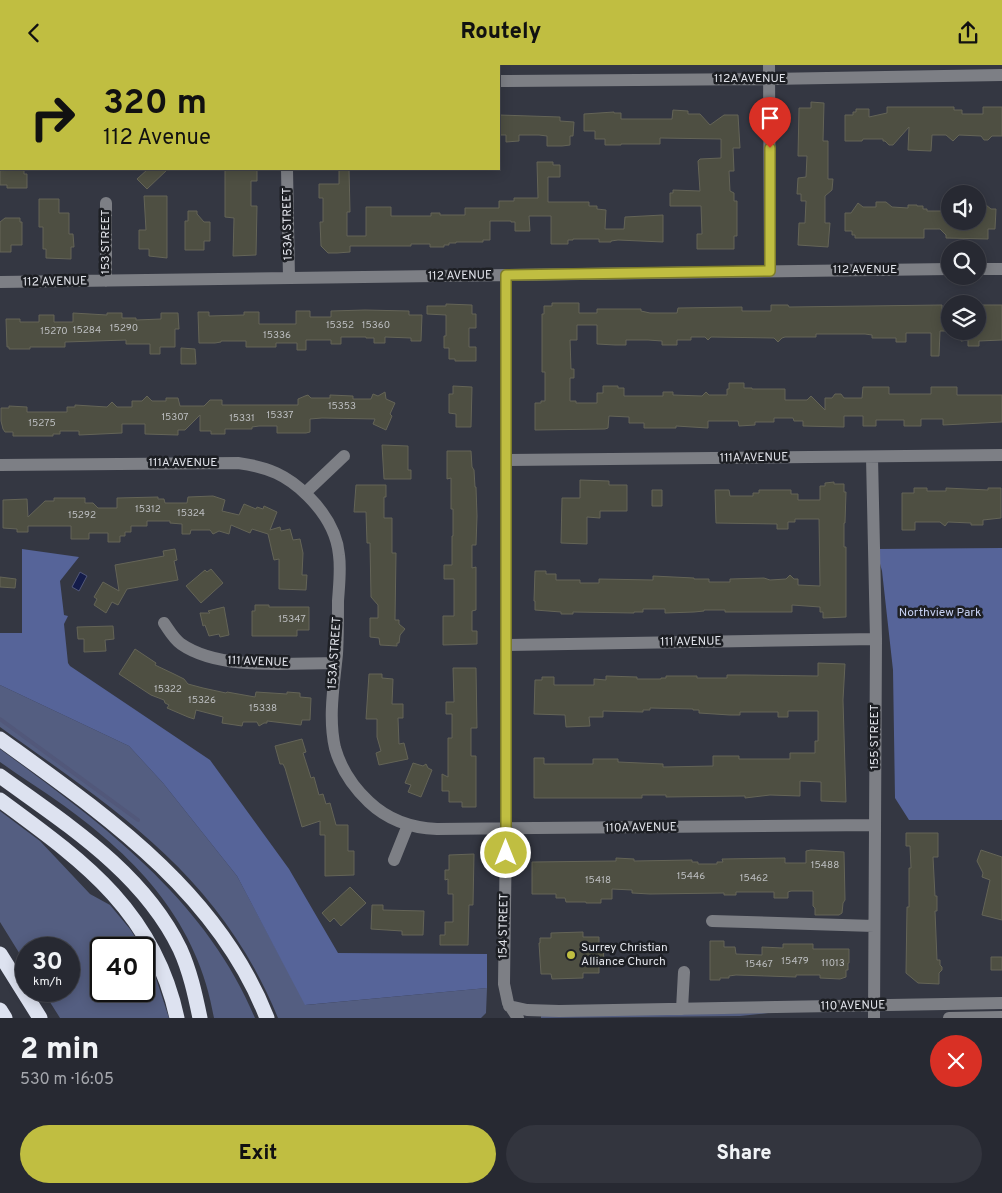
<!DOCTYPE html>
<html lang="en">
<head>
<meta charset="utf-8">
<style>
  :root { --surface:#272932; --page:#33353e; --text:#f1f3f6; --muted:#a4a6ac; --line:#43454d; --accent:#c0be41 }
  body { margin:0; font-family:Overpass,sans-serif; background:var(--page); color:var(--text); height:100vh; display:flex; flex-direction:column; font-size:19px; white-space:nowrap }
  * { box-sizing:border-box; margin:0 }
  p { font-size:16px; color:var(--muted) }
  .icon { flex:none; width:28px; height:28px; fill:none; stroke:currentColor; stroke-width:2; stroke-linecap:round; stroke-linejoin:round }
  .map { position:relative; height:953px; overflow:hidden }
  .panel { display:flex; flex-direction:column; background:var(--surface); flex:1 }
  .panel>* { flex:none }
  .top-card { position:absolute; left:0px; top:0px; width:500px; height:105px; box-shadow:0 2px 12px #0003,0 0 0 1px var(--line); background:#c0be41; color:#111; overflow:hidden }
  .buttons { position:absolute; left:941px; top:120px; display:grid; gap:10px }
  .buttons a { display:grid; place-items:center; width:45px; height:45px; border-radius:50%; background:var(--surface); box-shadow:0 2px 12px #0003,0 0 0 1px var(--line); font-size:25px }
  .speed { position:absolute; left:15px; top:872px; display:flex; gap:10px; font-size:25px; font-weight:700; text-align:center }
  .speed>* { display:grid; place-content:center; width:65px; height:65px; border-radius:50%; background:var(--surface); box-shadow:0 2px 12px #0003,0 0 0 1px var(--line); line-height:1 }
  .speed small { font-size:12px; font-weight:400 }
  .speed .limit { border:2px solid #111; border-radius:8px; background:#fff; color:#111 }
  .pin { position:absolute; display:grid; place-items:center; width:42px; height:42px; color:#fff; margin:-51px -21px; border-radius:50% 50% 50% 0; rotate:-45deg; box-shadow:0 0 5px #0007 }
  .pin .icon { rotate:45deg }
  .me { position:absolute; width:55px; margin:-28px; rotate:0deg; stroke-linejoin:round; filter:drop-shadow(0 0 4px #0008) }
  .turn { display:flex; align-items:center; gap:18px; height:105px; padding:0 20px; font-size:22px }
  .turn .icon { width:65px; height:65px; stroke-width:2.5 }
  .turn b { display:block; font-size:35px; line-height:42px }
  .round { display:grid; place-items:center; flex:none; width:52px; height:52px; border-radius:26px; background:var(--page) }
  .overview { display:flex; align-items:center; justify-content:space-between; height:85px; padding:0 20px }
  h1 { font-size:30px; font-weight:800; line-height:38px }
  .primary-button { display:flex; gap:10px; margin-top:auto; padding:10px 20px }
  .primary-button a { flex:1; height:58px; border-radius:30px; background:var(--accent); color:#111; font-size:20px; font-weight:800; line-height:58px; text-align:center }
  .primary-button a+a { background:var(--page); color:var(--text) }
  header { display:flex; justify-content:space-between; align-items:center; height:65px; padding:0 20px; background:var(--accent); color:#111; font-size:22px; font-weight:800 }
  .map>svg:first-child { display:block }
</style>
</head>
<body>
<header><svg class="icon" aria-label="back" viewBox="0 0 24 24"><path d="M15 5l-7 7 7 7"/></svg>Routely<svg class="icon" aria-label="share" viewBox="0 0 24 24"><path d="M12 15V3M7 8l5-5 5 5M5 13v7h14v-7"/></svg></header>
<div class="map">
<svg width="1002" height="953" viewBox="0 0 1002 953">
  <rect width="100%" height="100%" fill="#343742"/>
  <path fill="#545e81" d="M0,620L129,681L163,718L237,811L306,940L487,923L486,948L481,953H278C220,811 119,747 0,662Z
    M0,684C101,758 205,833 255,953H214C198,858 139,795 63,740C42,725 21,712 0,697Z
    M0,746L40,776L90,829L110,840L130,864L141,881L143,884H101V926H144V886L156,913L169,953H60L43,926H69V884H26V899L0,857Z
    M768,948L740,951L541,953V950Z"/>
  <path fill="#566499" d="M0,0H136L1,1V67Z
    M1002,483V755H909L895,733L893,605L882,506L876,484Z
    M22,484L79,492L60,516L64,550L68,551L64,559L68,598L70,601L210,695L289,804L338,888L487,889V923L305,940L237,811L163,718L129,681L0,620V568H22Z"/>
  <path fill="#141c4a" stroke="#52587a" d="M80,507L87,511L79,526L72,522Z"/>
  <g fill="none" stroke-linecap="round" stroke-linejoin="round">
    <path stroke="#52587a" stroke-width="4" d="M20,0L23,1
      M0,654L138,755"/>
  </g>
  <path fill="#4e4f42" stroke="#646457" d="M811,37L824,38L823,76H828V114H833L832,125L825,131V158H830L828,182L798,180L799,158H805L806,136H801V129H797L798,113L806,112L807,91H798L799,43H811Z
    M887,42H954V45H962V49H983V42H1002V71H992L988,75H984L981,71L959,70L953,76L946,70H932L931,86L908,85L909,62L893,80H889L885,76H883V74H863L862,76H845V50H853V47H856V44H869V52L887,48Z
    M673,45L688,46V49H700L710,60L724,50H738L740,83H733L734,106H729L730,126L734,128V136H737V171H734V184H697V169H702L701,141H670V128H673V125L700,126L698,96L700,94L721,93V74L660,73V79H621V80H605V74H595V66H584V49L614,47V48H621V54H672Z
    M499,50L560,52V56L574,57L573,71H570V80L562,81H547V71L539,70H519V76L506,77V70H499Z
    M537,97H553V100H560V112H548V137H589V141H597V144L606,145L605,164H624L625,152L663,150V177L618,175L611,176V177H599V174H573V175H568V179H551V151H529L530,166H515V157H511V156H490V175H483V177H456V178H449V180H444V182H430V179H411V181H350V187L337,188H328L321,181L320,157H323V133H319V119H339V104H349L350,147H347V171H366V142H391V151H431V148H440V150H465V143H499V136H514V133H538Z
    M0,104L24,105V109H27V123H7V120H0Z
    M148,104H168L147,124L137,114Z
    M225,104H257V116H251V141H257L256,190L233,191L234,153L225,152Z
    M144,131H167V193L149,191V184H139V165H146Z
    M39,134H59V148H69V169H73L74,182H71V194L46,193V184H43V162H39Z
    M876,137H886L892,142L908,143V140H917V141H923V144H927V146H942L950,139V156H978V143L981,140H986L991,144H996L995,164H988V174L946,173V170L940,164H924V173H855V170H852V166H845V148H851L858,138L863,142H876Z
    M188,146H197V149L204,157H210V176H204V185H185V156H188Z
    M5,153H20V157H22V180H11V187H0V157Z
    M552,238H579V248H597V244H641V246L650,248H677L678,243L742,242V246H771V240H788L789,242L942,240V247H950V266H940L939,291H931V268H906V277H896V273H872V270L865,269H816V272H785L782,273L778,277L774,273L711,272L708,275L705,272H691V275H677V280H662V276L648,275H626V280H615L597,279V260H577V275H570L571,304H574V313H570V336H576V338H597V328H603V321H618V323H624V331H663V327H673V330L702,331L706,327L709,330H727V324H729V318H744V323H752V324H785V335H807L811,331L825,345V333H832L835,329H841L844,333H862L863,322H889V329H931V322H957V330H1002V357L943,360V354H921V361H904V355H876V361H863V351H844V362L803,361V356H794L793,353H774V357H755V360L739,361L738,356H708V363L676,361V363H644V358H629V352L609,351L608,363L605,364L535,365V338H541V336H545V307H542V249H544V241H552Z
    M446,239L472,240V249H476V263H469V282H476V296H455V294H449V283H444V271H446V250L427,249V241H446Z
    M978,240H1002V275L979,276V281H968V275L961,276V266H978Z
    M365,245L409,246V250H422L421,276H411V273L385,272V278H374V273H366V272H341V279H331V275H306V285H297V278H276V282H246V276H221V277L215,278H199L198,247H209V251L244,250V247H259V259H296V246H310V252H331V246Z
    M73,248L107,250V248H122V253H136V255L161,254V248H178L179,264H175V282H160V289H150V279H126V275L65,277V282H30V284H9V282H7L6,254H20V257H39V250H54V257H73Z
    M181,283L195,284L196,299H181Z
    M453,321L472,322L471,362H456V349L449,348V329H453Z
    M385,327L386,334L395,338L390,349L392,351L386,365L373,359L375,354L322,353L310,354V367L306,368H277V361H259L252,362V364H225V369H211V366H200V350L185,365H178V370L145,369V359H122V368L79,370V366H60V369H53V371H13V367H5L3,364L1,356V343H9V341L27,342V347H67V342H75V340L107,342L112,337L117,342H132V336H142L147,331L152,336H166V333H178L180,341H204L210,335H222V340H298V334L305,331L308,330L311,333H330V330L353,331V334H371L373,329L378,331Z
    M382,380L408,381V405H411V414H384Z
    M447,386H471L472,402L474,405L475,422H476L477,451L476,480H472V503L476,502V545L472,546V566H477V579L443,580V551H454V514H444V500H452V471H453V444H451V413L447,414Z
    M580,415L609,416V420H627V446H600V453L587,452V479L561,478L562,433H580Z
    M834,417V419H844V427H846L845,458H844V482H846V552L823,553V547H820V542L792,540V547H725V545H704V546L694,547L665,548V544H643V547H634V548L573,547V549H561V547L535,545V536H534L535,506H546V509H556V515H580V518H599V514L653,515V511L694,513V514H709V517H730V514L764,513L770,515L786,514L790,510L794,514H798V520L820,521L819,454H795V457H788V464H777V459L716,458L715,425H729L730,431H753V428H759V425H791V429H798V435H820V421H825V418Z
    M356,420H386V432H384V453H392V488H396L395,555H399V559L405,564L400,570L399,578H397V581L380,580L379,573L370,572V553H378V540L371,532L370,478H367L366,447H354Z
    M914,423H927V426H946V423L988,425V423H1001V453L983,455V460H971V458L948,457L945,461L940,457H915V465H902V428H914Z
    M652,425H662V441H652Z
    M213,431L225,435L222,446L239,450L244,439L256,444L257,442L263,444L264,441L277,447L270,465L280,462L281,466L290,464L293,475L300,474L303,488L302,510H307L306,525L279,524V494L274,495L268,469L252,464L250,468L231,460L229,469L219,466L213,469L210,465H191L190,469H182V459L170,458V456H147V461H131V467H125V471H120V477H108V468H89V474H71V461H28V467H17V464L3,463V435L27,434L28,452L45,436H54V433H85V438H93L98,443H117V433L158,432V434H164L165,438H187L188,432Z
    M175,484L177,495L174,496L178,515L127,524L118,540L112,537L106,548L94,540L97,534L94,532L103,517L119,526L115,500L164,491L163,486Z
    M211,504L223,518L201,538L186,521L205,505L207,507Z
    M0,512L16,514L15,523L0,522Z
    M255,540H269V542H309V565H297V571H252V546H255Z
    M224,542L229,570L220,572L219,569L209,571L205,560L203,561L200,548H210L208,546Z
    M113,561L114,574L105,575L106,586L84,587V574H78L77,562Z
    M135,584L156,598L155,600L174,609L184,614L188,619L203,623L226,628L227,627L255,632L256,627L287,629V627L300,628V632L311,633L310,655H302L301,660L267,656V658H264L259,661L257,657H243L242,661L222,658L223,652L196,645L194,654L188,652L167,643L169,640L165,638L164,635L151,630L119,609Z
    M818,598L845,599L843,635L846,737L821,736V717L800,716V731L770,730L745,733V731L666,732V730H642V733H534V693H544V699H593V694H618V697L663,699V702L713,701V691H739V694H790V688H815V676H818V646H788V652H778V647H740V650H730L699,648V645H693V644L650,643V645H643V647L603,646V652H589L590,661L566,662L565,650L534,649L535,615H542V612H554V620H594V614L606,615V611L637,612V614H661V613H666V611H697V613H727V610H746L818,611Z
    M453,603H476L477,663H471V691H476V742H462V737H449V726H442V709L448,712V673H452V649H446V637H454Z
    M369,609H382V613L393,614L392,639H403V653H398L399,679L404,678L408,694L379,700L376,688L381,686L377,672V654H366Z
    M302,674L306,687L303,688L311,713L314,712L319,730L323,729L326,739L330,738L336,760H348V786H354V810L325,811V770H320V756L302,762L285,703L283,699H280L275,681Z
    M413,698L423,701L426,699L428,703L432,705L421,732L408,727L411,720L405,718Z
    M906,768H938V792H933L935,831H937V846H935L937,895H940V900L942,902V905L939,908V919L918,918L906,908L907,842H909V803H911L910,781H906Z
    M811,785L844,787L845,835L843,838L842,848L839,850H815V843L813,841V826H791L788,827V833H774V827H736V830H724V828L650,829L632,828V825L612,824V834H601V838H586V837H566L565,833H556V829H532V797L616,796V793L634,794V796L692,795V797H698V799H717V797H723L722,794L785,793V798H806V786Z
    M981,785L1002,792V855L982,850L990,815L982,812L983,808L977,796Z
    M474,789L473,840H469L468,880H440V870H445V857H453V829H448V814L445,815V805H449V790Z
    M350,822L366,838L341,861L334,853L330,857L322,848Z
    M372,840H383V845L424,846L423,870H402V866L371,864Z
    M583,867V872H599V882H603L604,898H599V908H583V913L552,914L551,909H541L539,878H540V873H551V868Z
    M710,876H724V882H735L736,889L762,890V882L783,883V879H813V884H849V898H848V905H846V912L840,914L820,913V910H796V912L736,910L729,911V913H720V915H710Z
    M991,892H1002V905H991Z"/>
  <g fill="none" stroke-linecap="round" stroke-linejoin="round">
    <path stroke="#7d7f85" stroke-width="12" d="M264,0V1
      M428,0V1
      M769,0L770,206
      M499,16L769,14L1002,10
      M287,104L289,213
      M106,138V216
      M978,204H1002
      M506,210V764L504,919L508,938L518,953
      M0,217L950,204
      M872,392L876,574L874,953
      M506,395L1002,390
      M0,400L238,398C268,402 287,410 308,431C324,447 337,468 339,490C341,505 339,521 338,536C338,553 338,571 337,589C334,620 328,652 335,683C341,704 353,722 369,737C388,755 411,763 437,764L875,760
      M305,428L344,391
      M164,558C169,565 173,573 181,579C220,606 289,598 336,598
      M506,580L876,574
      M394,795L408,760
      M712,856L874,861
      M509,941L527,945L559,946L1002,938
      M682,944L684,907
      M949,953L1002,952"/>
    <path stroke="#dde2f0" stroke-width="15" d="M0,674C105,750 218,827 267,953
      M0,711C66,759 143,807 180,884C190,906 195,929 200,953
      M0,735C83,796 154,846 177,953
      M0,889L40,953
      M0,945L5,953"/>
  </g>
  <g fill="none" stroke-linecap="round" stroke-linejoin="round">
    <defs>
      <path id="route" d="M506,788V210L770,206V83"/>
    </defs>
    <use href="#route" stroke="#7d7c2a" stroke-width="12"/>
    <use href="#route" stroke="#c0be41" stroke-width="9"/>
  </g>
  <circle fill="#c0be41" stroke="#1d1f24" stroke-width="2" cx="571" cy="890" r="5"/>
  <g text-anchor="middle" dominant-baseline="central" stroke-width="5" stroke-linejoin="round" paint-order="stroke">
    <g font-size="10" fill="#bcbec0">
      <text x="340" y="260">15352</text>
      <text x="376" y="260">15360</text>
      <text x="124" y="263">15290</text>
      <text x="87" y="265">15284</text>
      <text x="54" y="266">15270</text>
      <text x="277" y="270">15336</text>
      <text x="342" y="341">15353</text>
      <text x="280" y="350">15337</text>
      <text x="175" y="352">15307</text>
      <text x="242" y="353">15331</text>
      <text x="42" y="358">15275</text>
      <text x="148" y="444">15312</text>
      <text x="191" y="448">15324</text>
      <text x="82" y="450">15292</text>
      <text x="292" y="554">15347</text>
      <text x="168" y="624">15322</text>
      <text x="202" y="635">15326</text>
      <text x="263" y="643">15338</text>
      <text x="825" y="800">15488</text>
      <text x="691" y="811">15446</text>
      <text x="754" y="813">15462</text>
      <text x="598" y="815">15418</text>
      <text x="795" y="896">15479</text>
      <text x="833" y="898">11013</text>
      <text x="759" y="899">15467</text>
    </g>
    <g font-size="12" fill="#e1e3ea" stroke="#1d1f24">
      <text x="750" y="14">112A AVENUE</text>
      <text transform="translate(288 159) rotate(-91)">153A STREET</text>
      <text transform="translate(106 177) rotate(-90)">153 STREET</text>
      <text x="865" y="205">112 AVENUE</text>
      <text transform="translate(460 211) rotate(-1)">112 AVENUE</text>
      <text transform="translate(55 217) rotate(-1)">112 AVENUE</text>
      <text transform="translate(754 393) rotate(-1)">111A AVENUE</text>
      <text x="183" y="398">111A AVENUE</text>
      <text transform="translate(691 577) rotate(-1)">111 AVENUE</text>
      <text transform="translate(335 588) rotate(-86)">153A STREET</text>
      <text transform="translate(258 597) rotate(2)">111 AVENUE</text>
      <text transform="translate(875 672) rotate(-90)">155 STREET</text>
      <text transform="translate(641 763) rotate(-1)">110A AVENUE</text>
      <text transform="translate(504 861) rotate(-89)">154 STREET</text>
      <text transform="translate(853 941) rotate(-1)">110 AVENUE</text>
    </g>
    <g font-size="12" fill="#c8d2f3" stroke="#1d1f24">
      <text x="940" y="548">Northview Park</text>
    </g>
    <g font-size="12" fill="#e1e3ea" stroke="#1d1f24" text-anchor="start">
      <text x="581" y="883">Surrey Christian<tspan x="581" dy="14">Alliance Church</tspan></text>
    </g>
  </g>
</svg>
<div class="buttons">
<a><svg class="icon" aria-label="sound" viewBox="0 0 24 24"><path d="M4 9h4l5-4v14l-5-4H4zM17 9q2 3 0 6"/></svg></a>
<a><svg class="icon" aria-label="search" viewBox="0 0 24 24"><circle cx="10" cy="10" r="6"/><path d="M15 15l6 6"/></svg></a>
<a><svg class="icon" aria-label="layers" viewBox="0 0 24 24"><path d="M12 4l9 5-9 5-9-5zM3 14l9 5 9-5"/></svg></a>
</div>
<div class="speed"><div>30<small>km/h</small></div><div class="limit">40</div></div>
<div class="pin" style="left:770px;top:83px;background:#d93025"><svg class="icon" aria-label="arrive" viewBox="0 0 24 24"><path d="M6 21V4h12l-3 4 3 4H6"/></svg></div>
<svg class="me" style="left:506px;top:788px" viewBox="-20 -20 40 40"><circle r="17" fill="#c0be41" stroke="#fff" stroke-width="3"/><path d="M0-11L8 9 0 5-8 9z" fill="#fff"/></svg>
<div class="top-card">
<div class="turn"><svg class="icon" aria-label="right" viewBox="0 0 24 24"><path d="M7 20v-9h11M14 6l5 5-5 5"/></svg><div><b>320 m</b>112 Avenue</div></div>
</div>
</div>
<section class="panel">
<div class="overview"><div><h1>2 min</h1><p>530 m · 16:05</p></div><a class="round" style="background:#d93025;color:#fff"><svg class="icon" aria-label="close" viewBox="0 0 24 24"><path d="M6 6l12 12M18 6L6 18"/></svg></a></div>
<div class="primary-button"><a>Exit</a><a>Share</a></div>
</section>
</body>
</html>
